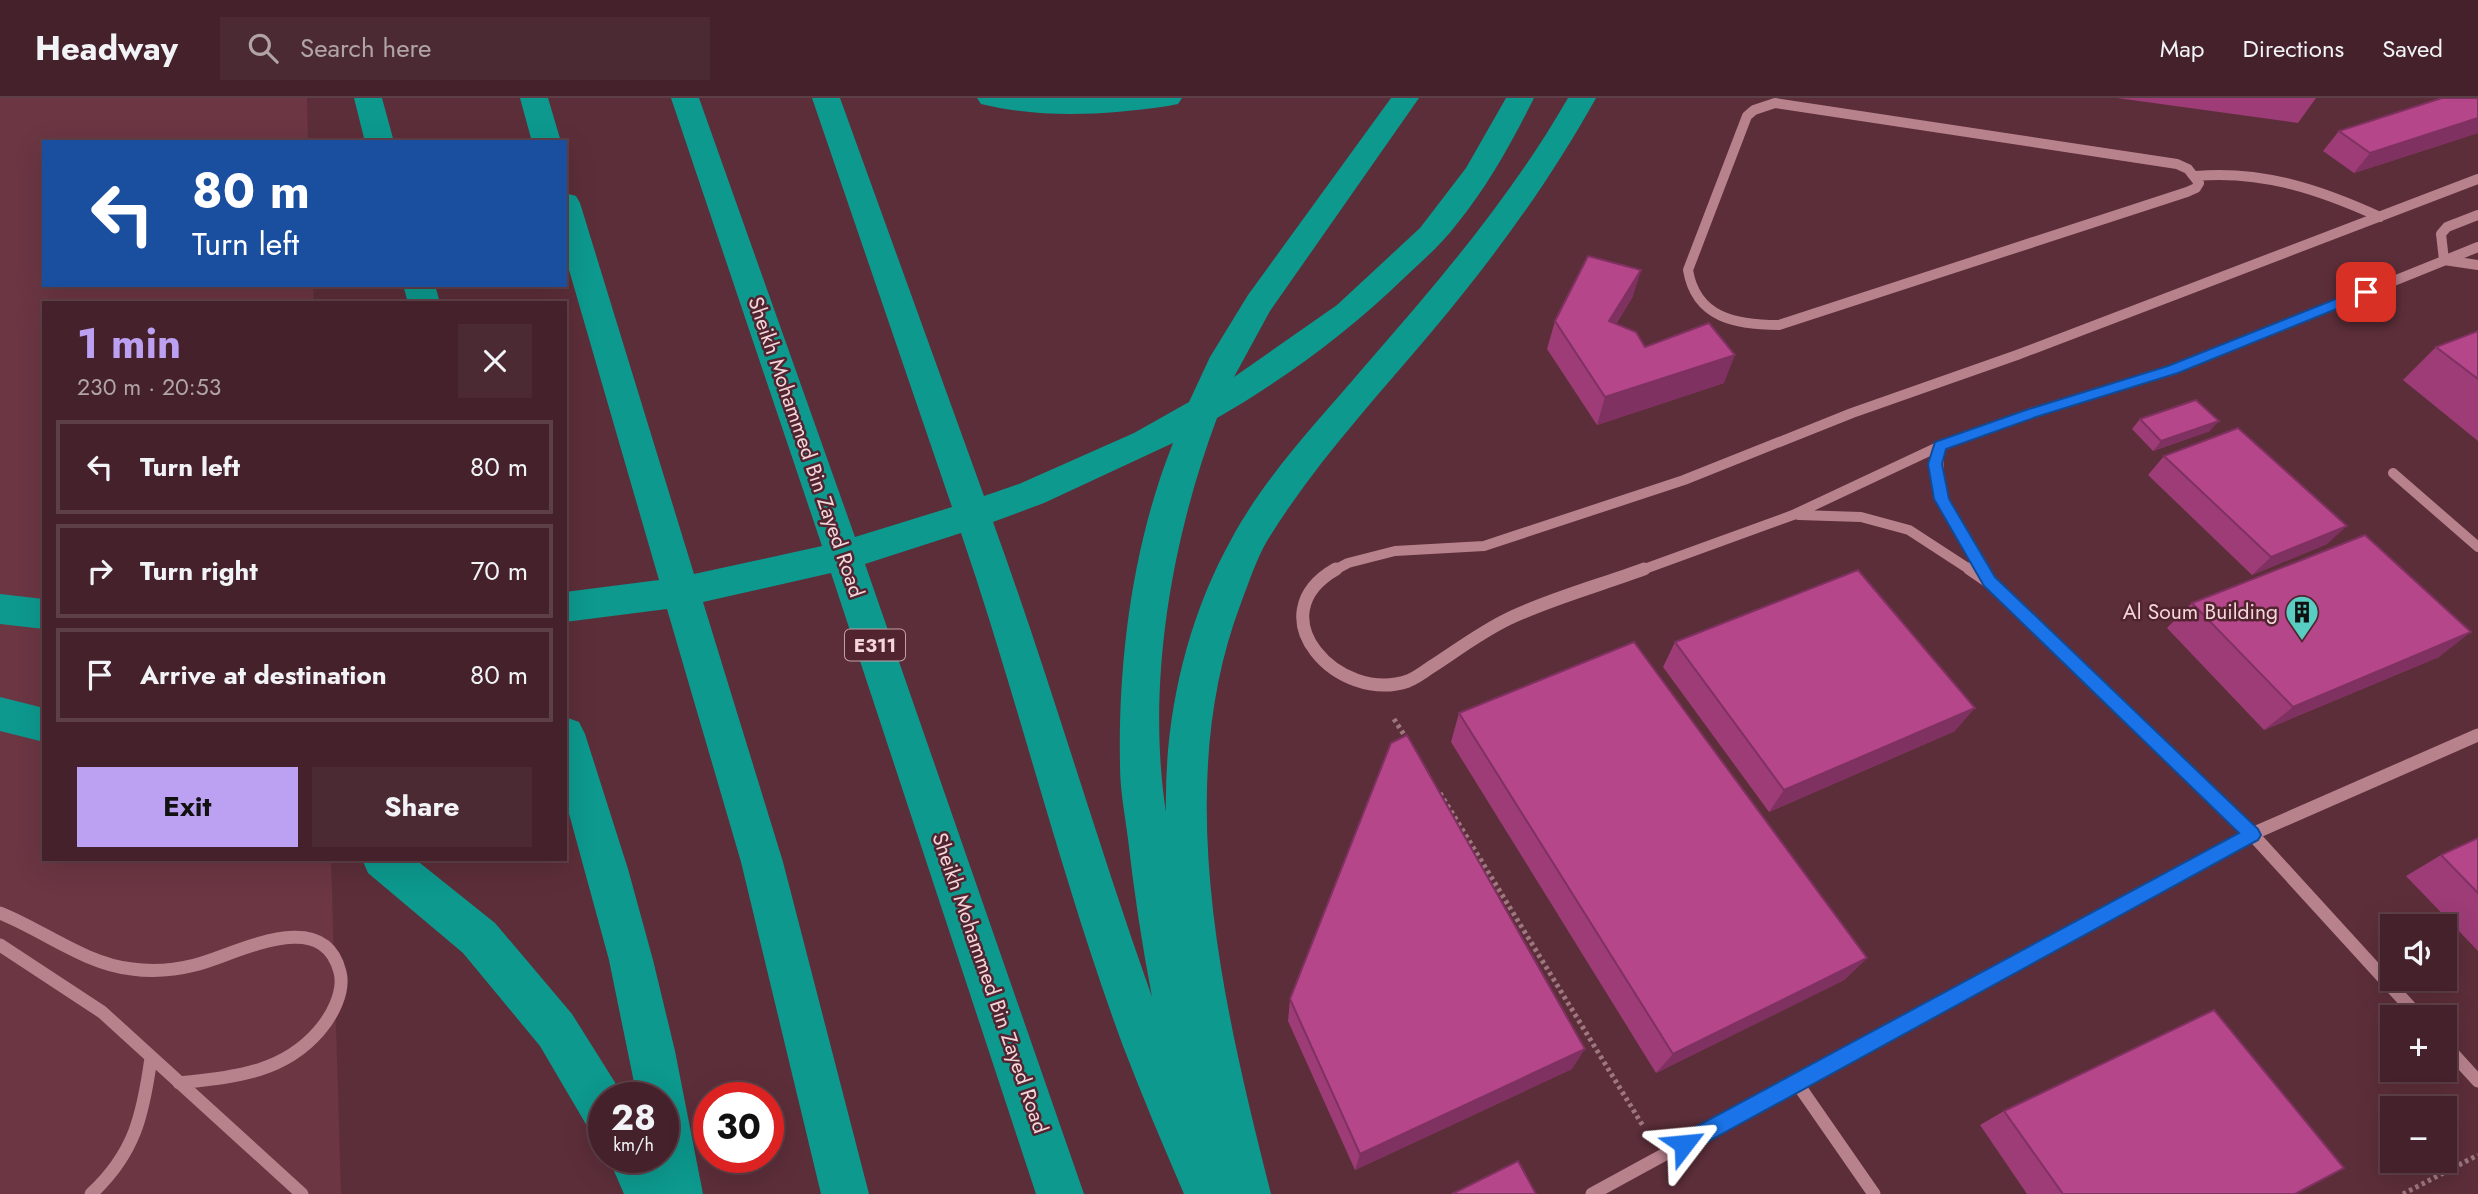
<!DOCTYPE html>
<html lang="en">
<head>
<meta charset="utf-8">
<style>
  :root { --surface:#45222b; --page:#4c2a33; --text:#f1f3f6; --muted:#b0a4a9; --line:#5d3f47; --accent:#bca0f2 }
  body { margin:0; font-family:Jost,sans-serif; background:var(--page); color:var(--text); height:100vh; display:flex; flex-direction:column; font-size:26px; white-space:nowrap }
  * { box-sizing:border-box; margin:0 }
  p { font-size:23px; color:var(--muted) }
  .icon { flex:none; width:38px; height:38px; fill:none; stroke:currentColor; stroke-width:2; stroke-linecap:round; stroke-linejoin:round }
  .map { position:relative; flex:1; overflow:hidden }
  .side { position:absolute; left:42px; top:203px; width:525px; height:560px; display:flex; flex-direction:column; background:var(--surface); border-radius:0px; box-shadow:0 7px 28px #0002,0 0 0 2px var(--line) }
  .side>* { flex:none }
  .guide { position:absolute; left:42px; top:42px; width:525px; height:147px; border-radius:0px; box-shadow:0 7px 28px #0002,0 0 0 2px var(--line); background:#1a4fa0; color:#fff; overflow:hidden }
  .tools { position:absolute; left:2380px; top:816px; display:grid; gap:14px }
  .tools a { display:grid; place-items:center; width:77px; height:77px; border-radius:0px; background:var(--surface); box-shadow:0 7px 28px #0002,0 0 0 2px var(--line); font-size:35px }
  .speed { position:absolute; left:588px; top:984px; display:flex; gap:14px; font-size:35px; font-weight:700; text-align:center }
  .speed>* { display:grid; place-content:center; width:91px; height:91px; border-radius:50%; background:var(--surface); box-shadow:0 7px 28px #0002,0 0 0 2px var(--line); line-height:1 }
  .speed small { font-size:18px; font-weight:400 }
  .speed .limit { border:10px solid #d22; background:#fff; color:#111 }
  .pin { position:absolute; display:grid; place-items:center; width:60px; height:60px; color:#fff; margin:-30px; border-radius:14px; box-shadow:0 4px 10px #0006 }
  .me { position:absolute; width:77px; margin:-38px; rotate:61deg; stroke-linejoin:round; filter:drop-shadow(0 0 5px #0008) }
  .turn { display:flex; align-items:center; gap:24px; height:147px; padding:0 35px; font-size:32px }
  .turn .icon { width:91px; height:91px; stroke-width:2.5 }
  .turn b { display:block; font-size:49px; line-height:60px }
  .round { display:grid; place-items:center; flex:none; width:74px; height:74px; border-radius:0px; background:var(--page) }
  .headline { display:flex; align-items:center; justify-content:space-between; height:119px; padding:0 35px }
  h1 { font-size:42px; font-weight:700; line-height:52px; color:var(--accent) }
  .action { display:flex; gap:14px; margin-top:auto; padding:14px 35px }
  .action a { flex:1; height:80px; border-radius:0px; background:var(--accent); color:#111; font-size:28px; font-weight:700; line-height:80px; text-align:center }
  .action a+a { background:var(--page); color:var(--text) }
  ul { padding:0; list-style:none }
  li { display:flex; align-items:center; gap:21px; height:94px; margin:0 14px 10px; padding:0 21px; border:4px solid var(--line); border-radius:0px }
  li div { flex:1 }
  li b { display:block; font-size:26px }
  li em { font-style:normal }
  header { display:flex; align-items:center; gap:42px; box-sizing:border-box; height:98px; padding:0 35px; background:var(--surface); border-bottom:2px solid var(--line) }
  header strong { font-size:33px }
  nav { display:flex; gap:38px; margin-inline-start:auto; font-size:24px }
  .search { width:490px; height:63px; background:var(--page); display:flex; align-items:center; gap:18px; box-sizing:border-box; padding:0 24px; border-radius:0px; color:var(--muted); font-size:26px }
  .map>svg:first-child { display:block }
</style>
</head>
<body>
<header>
<strong>Headway</strong>
<div class="search"><svg class="icon" aria-label="search" viewBox="0 0 24 24"><circle cx="10" cy="10" r="6"/><path d="M15 15l6 6"/></svg>Search here</div>
<nav><a>Map</a><a>Directions</a><a>Saved</a></nav>
</header>
<div class="map">
<svg width="2478" height="1096" viewBox="0 0 2478 1096">
  <rect width="100%" height="100%" fill="#5c2e39"/>
  <path fill="#6c3643" d="M0,0H307L308,44H44V187H313L314,205H44V761H331L341,1096H0Z"/>
  <g fill="none" stroke-linecap="round" stroke-linejoin="round">
    <path stroke="#9e7780" stroke-width="5" stroke-dasharray="3.5 3.5" stroke-linecap="butt" d="M1394,621L1408,643
      M1440,695L1643,1028
      M2403,1096L2478,1057"/>
    <path stroke="#b8828d" stroke-width="10" d="M1775,5L2177,66L2188,71L2199,85L2196,90L2187,94L1779,227C1736,227 1696,220 1688,172L1747,18L1754,12Z
      M2196,78C2262,72 2321,92 2380,119
      M2478,117L2447,129L2441,136L2444,162L2478,167
      M1940,348C1932,397 1957,433 1982,473
      M2393,375L2478,449
      M1799,417L1861,419L1909,432L1972,473
      M1333,473L1348,465L1395,453L1484,448L1684,382L1852,315L2017,257L2478,81
      M1639,473L1793,417L1940,348L2031,315L2173,272L2478,149"/>
    <path stroke="#b8828d" stroke-width="13" d="M1336,471C1255,517 1339,607 1408,583C1416,580 1424,574 1431,569C1456,553 1481,534 1508,521C1549,501 1601,487 1644,471
      M1970,471L1989,484L2252,736L2419,919
      M1981,471L1987,481
      M0,815C43,832 85,866 132,871C153,874 175,872 195,867C235,857 323,806 340,874C345,894 332,918 319,933C282,976 232,979 179,985
      M0,847L102,914L302,1096
      M2445,947L2478,983
      M1797,985L1874,1096
      M91,1096C135,1055 143,1017 151,960
      M1592,1096L2252,736L2478,637"/>
    <path fill="#0d998e" fill-rule="evenodd" d="M354,0H382L394,44H365Z
      M520,0H548L561,44H532Z
      M671,0H699L855,439L952,409L812,0H840L984,398L1019,386L1134,335L1189,304L1210,259L1248,197L1391,0H1419L1270,213L1234,279L1337,207L1420,130L1466,70L1506,0H1534C1512,44 1488,88 1456,127C1441,147 1422,163 1404,180C1347,235 1285,281 1217,320C1172,440 1146,586 1166,714C1164,620 1186,522 1232,440C1266,377 1318,323 1364,269C1439,183 1511,99 1568,0H1596C1550,83 1495,158 1434,231C1377,299 1314,366 1267,443C1256,462 1249,484 1241,505C1170,691 1224,910 1271,1096H1184C1163,1047 1142,998 1123,948C1061,780 1019,605 961,435L865,466L1084,1096H1036L831,475L703,504L783,764L869,1096H821L741,764L667,511L565,524V494L659,482L565,158V95L576,98L580,105L694,476L822,448ZM1173,345C1133,445 1118,560 1120,668C1120,692 1125,717 1128,741C1134,794 1142,847 1152,899C1096,741 1050,581 993,424L1044,405Z
      M977,0H1182L1178,6L1168,8C1106,17 1043,21 981,6Z
      M403,187H435L440,205H408Z
      M0,496L44,501V531L0,526Z
      M0,599L44,610V644L0,633Z
      M565,619L579,624L585,636L628,771L653,862L675,953L703,1096H624L608,1059H663V999H637L609,862L565,701Z
      M362,761H415L495,825L572,916L621,994L623,999H604V1035L587,1028L540,948L463,855L368,775Z"/>
  </g>
  <path fill="#9d3c77" d="M2117,0H2316L2298,25Z
    M2478,0V35L2354,75L2323,53L2339,33Z
    M1641,172L1632,200L1616,226L1645,249L1724,285L1597,327L1547,251L1555,223Z
    M2478,233V343L2403,282L2436,249Z
    M2140,321L2210,333L2153,353L2132,331Z
    M2164,358L2327,446L2252,477L2148,377Z
    M2192,505L2439,559L2264,632L2167,530Z
    M1675,544L1955,633L1769,714L1663,569Z
    M1459,615L1867,860L1844,882L1656,975L1451,644Z
    M2478,740V853L2406,778L2441,757Z
    M1290,901L1572,971L1355,1072L1288,923Z
    M2004,1013L2295,1096H2027L1980,1027Z"/>
  <path fill="#7f3161" d="M2478,20V35L2354,75L2370,55Z
    M1641,172L1632,200L1600,251L1609,223Z
    M1735,257L1724,285L1597,327L1605,299Z
    M2219,323L2210,333L2153,353L2161,343Z
    M2347,428L2327,446L2252,477L2271,459Z
    M2471,534L2439,559L2264,632L2293,609Z
    M1975,610L1955,633L1769,714L1784,692Z
    M1867,860L1844,882L1656,975L1673,956Z
    M1585,951L1572,971L1355,1072L1360,1056Z"/>
  <path fill="#b6468a" stroke="#7f3161" stroke-width="2" d="M2442,0H2478V20L2370,55L2339,33Z
    M1588,158L1641,172L1609,223L1636,234L1645,249L1709,225L1735,257L1605,299L1555,223Z
    M2478,233V281L2436,249Z
    M2196,302L2219,323L2161,343L2140,321Z
    M2238,330L2347,428L2271,459L2164,358Z
    M2365,437L2471,534L2293,609L2192,505Z
    M1858,472L1975,610L1784,692L1675,544Z
    M1634,544L1867,860L1673,956L1459,615Z
    M1407,637L1585,951L1360,1056L1290,901L1391,645Z
    M2478,740V795L2441,757Z
    M2214,912L2344,1070L2295,1096H2063L2004,1013Z
    M1518,1063L1536,1096H1452Z"/>
  <path fill="#1a73e8" stroke="#114b97" stroke-width="2" d="M2366,189L2371,190V197L2178,275L2036,319L1946,351L1942,366L1949,401L1995,479L2258,731L2261,737L2258,742L1691,1053L1684,1056L1677,1053L1674,1046L1677,1039L2239,735L1984,488L1934,401L1928,366L1935,344L2026,312L2168,268Z"/>
  <defs>
    <symbol id="building-pin" viewBox="-11 -11 22 30"><path d="M0 17L-7.5 6A9.5 9.5 0 1 1 7.5 6Z" fill="#57cec1" stroke="#51242f"/><path d="M-4-6H4V6H1V3H-1V6H-4ZM-2.5-4.3h1.7v1.8h-1.7ZM.8-4.3h1.7v1.8H.8ZM-2.5-1h1.7V.8h-1.7ZM.8-1h1.7V.8H.8Z" fill="#111"/></symbol>
  </defs>
  <g fill-rule="evenodd">
    <use href="#building-pin" x="2283" y="495" width="38" height="52"/>
  </g>
  <g text-anchor="middle" dominant-baseline="central" stroke-width="5" stroke-linejoin="round" paint-order="stroke">
    <rect fill="#51242f" stroke="#c2a0a7" stroke-width="2" x="845" y="531.5" width="60" height="31" rx="5"/>
    <g font-size="19" font-weight="bold" fill="#f3d5da">
      <text x="875" y="547">E311</text>
    </g>
    <g font-size="21" fill="#f3d5da" stroke="#51242f">
      <text transform="translate(806 349) rotate(71)">Sheikh Mohammed Bin Zayed Road</text>
      <text transform="translate(990 885) rotate(71)">Sheikh Mohammed Bin Zayed Road</text>
    </g>
    <g font-size="21" fill="#f3d5da" stroke="#51242f" text-anchor="end">
      <text x="2278" y="514">Al Soum Building</text>
    </g>
  </g>
</svg>
<div class="tools">
<a><svg class="icon" aria-label="sound" viewBox="0 0 24 24"><path d="M4 9h4l5-4v14l-5-4H4zM17 9q2 3 0 6"/></svg></a>
<a>+</a>
<a>−</a>
</div>
<div class="speed"><div>28<small>km/h</small></div><div class="limit">30</div></div>
<div class="pin" style="left:2366px;top:194px;background:#d93025"><svg class="icon" aria-label="arrive" viewBox="0 0 24 24"><path d="M6 21V4h12l-3 4 3 4H6"/></svg></div>
<svg class="me" style="left:1684px;top:1046px" viewBox="-20 -20 40 40"><path d="M0-17L14 15 0 8-14 15z" fill="#1a73e8" stroke="#fff" stroke-width="4"/></svg>
<div class="guide">
<div class="turn"><svg class="icon" aria-label="left" viewBox="0 0 24 24"><path d="M17 20v-9H6M10 6l-5 5 5 5"/></svg><div><b>80 m</b>Turn left</div></div>
</div>
<section class="side">
<div class="headline"><div><h1>1 min</h1><p>230 m · 20:53</p></div><a class="round"><svg class="icon" aria-label="close" viewBox="0 0 24 24"><path d="M6 6l12 12M18 6L6 18"/></svg></a></div>
<ul>
<li><svg class="icon" aria-label="left" viewBox="0 0 24 24"><path d="M17 20v-9H6M10 6l-5 5 5 5"/></svg><div><b>Turn left</b></div><em>80 m</em></li>
<li><svg class="icon" aria-label="right" viewBox="0 0 24 24"><path d="M7 20v-9h11M14 6l5 5-5 5"/></svg><div><b>Turn right</b></div><em>70 m</em></li>
<li><svg class="icon" aria-label="arrive" viewBox="0 0 24 24"><path d="M6 21V4h12l-3 4 3 4H6"/></svg><div><b>Arrive at destination</b></div><em>80 m</em></li>
</ul>
<div class="action"><a>Exit</a><a>Share</a></div>
</section>
</div>
</body>
</html>
